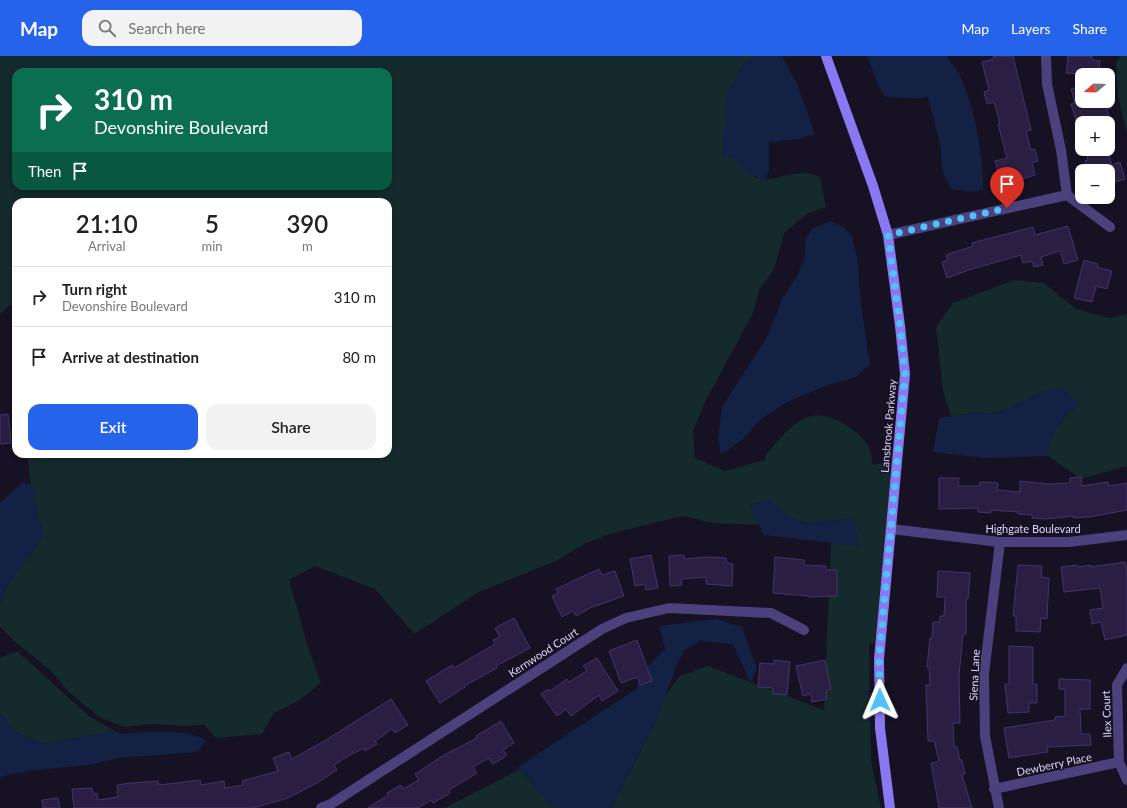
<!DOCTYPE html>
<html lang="en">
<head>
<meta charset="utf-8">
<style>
  :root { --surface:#fff; --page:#f2f2f2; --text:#222; --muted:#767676; --line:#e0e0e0; --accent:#2563eb }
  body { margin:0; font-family:Lato,sans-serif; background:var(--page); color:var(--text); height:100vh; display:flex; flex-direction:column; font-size:15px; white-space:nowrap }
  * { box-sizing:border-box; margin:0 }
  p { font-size:13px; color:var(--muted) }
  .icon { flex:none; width:22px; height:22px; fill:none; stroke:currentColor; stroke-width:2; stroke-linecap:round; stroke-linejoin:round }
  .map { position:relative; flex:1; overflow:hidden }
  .side { position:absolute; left:12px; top:142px; width:380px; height:260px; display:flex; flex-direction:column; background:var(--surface); border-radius:12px; box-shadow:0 2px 6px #0003 }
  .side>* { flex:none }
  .top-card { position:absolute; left:12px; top:12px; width:380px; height:122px; border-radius:12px; box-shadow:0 2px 6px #0003; background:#0b6e4f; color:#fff; overflow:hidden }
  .needle { width:26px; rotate:251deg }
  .tools { position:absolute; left:1075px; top:12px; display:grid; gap:8px }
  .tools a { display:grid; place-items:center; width:40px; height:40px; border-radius:8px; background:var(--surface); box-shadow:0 2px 6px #0003; font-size:20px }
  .pin { position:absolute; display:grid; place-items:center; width:34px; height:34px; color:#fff; margin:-41px -17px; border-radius:50% 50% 50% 0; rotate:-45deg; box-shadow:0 0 4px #0007 }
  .pin .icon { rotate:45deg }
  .me { position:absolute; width:44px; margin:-22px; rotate:359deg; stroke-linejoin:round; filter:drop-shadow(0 0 3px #0008) }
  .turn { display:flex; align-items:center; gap:14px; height:84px; padding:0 16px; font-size:18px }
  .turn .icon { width:52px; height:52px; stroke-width:2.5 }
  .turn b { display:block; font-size:28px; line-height:34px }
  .then { display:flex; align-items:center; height:38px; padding:0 16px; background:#0003; gap:8px; font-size:15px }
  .eta { display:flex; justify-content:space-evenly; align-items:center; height:68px; text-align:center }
  .eta b { font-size:24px; font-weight:600; line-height:28px }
  .button { display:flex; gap:8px; margin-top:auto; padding:8px 16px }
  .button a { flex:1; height:46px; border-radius:12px; background:var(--accent); color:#fff; font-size:16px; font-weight:600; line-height:46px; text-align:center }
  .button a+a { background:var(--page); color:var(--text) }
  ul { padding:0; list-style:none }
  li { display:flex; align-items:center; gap:12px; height:60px; padding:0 16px; border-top:1px solid var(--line) }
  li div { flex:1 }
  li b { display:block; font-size:15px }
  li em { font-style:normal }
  header { display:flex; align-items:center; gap:24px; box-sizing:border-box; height:56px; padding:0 20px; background:var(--accent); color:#fff }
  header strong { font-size:19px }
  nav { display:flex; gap:22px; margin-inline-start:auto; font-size:14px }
  .search { width:280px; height:36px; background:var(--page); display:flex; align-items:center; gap:10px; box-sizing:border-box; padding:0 14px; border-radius:12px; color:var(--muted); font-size:15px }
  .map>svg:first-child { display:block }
</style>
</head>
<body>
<header>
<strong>Map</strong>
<div class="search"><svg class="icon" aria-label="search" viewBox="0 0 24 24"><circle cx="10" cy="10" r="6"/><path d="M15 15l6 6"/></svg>Search here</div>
<nav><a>Map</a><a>Layers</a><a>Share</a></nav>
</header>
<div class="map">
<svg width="1127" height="752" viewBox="0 0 1127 752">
  <rect width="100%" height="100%" fill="#161123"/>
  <path fill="#142a2c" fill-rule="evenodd" d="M0,0H754L740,12L736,103C763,137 769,119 802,117C808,116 815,120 820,121L826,151L808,157L784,177L774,214L760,232L752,259L704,348L693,376L695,402L725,415L765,404L766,398C779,385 792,365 811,360C829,355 864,376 870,394C872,398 872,404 872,409L892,405L875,587L869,588L871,705L881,752H611L657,663L664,641L680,620L708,610L824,654L831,486L858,490L854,462L807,468L789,461L770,444L751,449L760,469L713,467L682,460L613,477L586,487L556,505L479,536L414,578L375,533L315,510L289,524L309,594L321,627L301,643L273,658L262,678L216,682L204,669L184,670L152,668L124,671L99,661L70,637L50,614L14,585L0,571V551L5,533L43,481L31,430L27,398H388V146H16V243L0,258ZM16,16H388V130H16Z
    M1121,0H1127V77L1118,41L1116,7Z
    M1014,224L1044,227L1076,253L1110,262L1127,258V410L1081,423L1048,400L1051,380L1067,359L1079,349L1041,336L1003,355L987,358L976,357L951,360L943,335L936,271L953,247Z
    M17,595L89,660L115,675L42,688L16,676L0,658V602Z
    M520,713L550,749L559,752H445Z"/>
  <path fill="#132144" d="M754,0H782L798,30L815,78L799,83L769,86V115L765,125L746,116L736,103L722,100L728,37L740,12Z
    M867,0H947C951,6 956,12 959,18C974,46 984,103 983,134L971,136L951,133L943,117L940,88L928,41C913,44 901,41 886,41L881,35Z
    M831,165L844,171L852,181L857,201L861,248L870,308L856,321L826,330L785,347L760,364L742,384L721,399L718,382L722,351L767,281L783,241L797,220L804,204L806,182L813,172Z
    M1062,331L1079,349L1067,359L1051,380L1048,400L984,402L933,396L939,362L976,357L987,358L1003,355L1041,336Z
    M23,426L32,430L43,481L5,533L0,551V447Z
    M770,444L789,461L807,468L854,462L858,490L764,479L750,449Z
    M716,563L742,571L757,613L750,626L733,588L700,585L685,594L678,606L657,663L611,752H559L550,749L518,711L636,633L649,609L665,593L659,570Z
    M0,658L16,676L42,688L115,675L121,678C145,676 185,672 206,684L198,696L119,702L89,709L27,715L0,721Z"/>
  <path fill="#2a1f42" stroke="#45336c" d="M993,0H1013L1031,74L1026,75L1031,94L1035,93L1038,105L1032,107L1035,119L1002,129L995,105L1007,102L998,68L1000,67L994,46L987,48L984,36L989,34L982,6L994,3Z
    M1068,0H1092V4L1100,5L1099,13L1101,19L1066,17Z
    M1082,30V45H1109L1111,52L1107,53L1111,67H1077L1071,48L1075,47L1071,33Z
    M1084,93H1107L1112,109L1120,106L1125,123L1108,128V115H1088L1085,105L1088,104Z
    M1068,170L1078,204L1064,208L1060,195L1041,201L1043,209L1034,211L1032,205L1023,207L1021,199L972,213L947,222L942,206L948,204L946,199L973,190L972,187L1033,171L1035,179Z
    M1084,204L1098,208L1097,211L1112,215L1107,233L1096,230L1092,246L1074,242Z
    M8,358L11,387L0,388V359Z
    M1081,421L1082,430L1108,426L1109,430L1127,427V454L1089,461L1073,462V460L1047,463L1032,462V459L1018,458V456L991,454V457L978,456V452L939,453V422H959L958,430H979L980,426L998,427L997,434L1020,436V425L1049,428L1070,427V422Z
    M651,499L658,532L646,534L645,528L635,530L630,503Z
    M684,499V503L707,501L726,502V507L733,508L732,530L706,528V521L681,523L682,529L670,530L669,500Z
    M775,501L804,504V509L826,510V514H837V540L808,541V540L773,537Z
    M1125,506L1127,516V579L1105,584L1101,566L1092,568L1090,554L1103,552L1100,532L1064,536L1061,511L1077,509L1078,511L1091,509V511Z
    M1018,509L1042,510L1041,521L1049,522L1047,563L1041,562L1040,576L1016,575V560H1013Z
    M599,513L602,519L615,515L624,540L590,552L576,560L573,555L562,561L552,540L558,537L556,533Z
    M938,515L970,517L968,543H966V578H963L959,619L960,667H953L954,691H957L960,704H962L965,718L962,719L972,752H939L931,707L939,705L934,685H928L926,629H930L929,611H927L930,582L932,583L933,566H940V560H944L945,541H937Z
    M514,562L530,592L496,610L497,612L464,630L465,631L440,647L426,625L452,609L454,612L495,588L493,584L500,581L495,572Z
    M637,584L652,625L640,629L637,621L621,627L609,595Z
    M1009,590L1033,591V628H1037V647H1029V656L1008,657L1005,628H1009Z
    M597,602L618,635L602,645L599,639L571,660L566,653L557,660L541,638L548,633L550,635L567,623L569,626L587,615L583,610Z
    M774,604L790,606L787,639L773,638V632L758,631L760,607L774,608Z
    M825,604L831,633L826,634L827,643L812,646L811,638L803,640L796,610Z
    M1059,623L1090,624V653H1080L1081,678H1090L1091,689L1047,691L1048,696L1009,702L1004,672L1055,664V661L1065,660V633H1059Z
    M391,643L408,669L395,677L392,673L375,685L377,688L365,695L364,692L350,699L334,709L337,714L317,727L288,742L253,752H74L72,733L92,732L93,738L97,737L98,744L118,741L117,729L131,727L158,725L159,729L200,724L201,729L224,725L225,732L243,729L242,725L278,715L273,702L289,696L292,703L326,684Z
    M501,665L514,687L503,694L507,699L503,702L493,708L489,702L473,711L477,717L449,734L450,737L433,747L431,744L418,752H368L388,739L387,737L401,729L403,733L419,724L415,718L444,699L477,682L476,680Z
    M58,742L60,752H43L42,744Z"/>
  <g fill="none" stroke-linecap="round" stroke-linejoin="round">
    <path stroke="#4a417d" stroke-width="10" d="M1046,0L1047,28L1061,94L1067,139
      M1067,139L1110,171
      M888,179L1067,139
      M891,473L1000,486H1069L1127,479
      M1127,612L1117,629L1119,706L1127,724
      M994,733L1119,706
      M321,752L331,748L602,573L626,562L669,552L771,557L804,574
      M999,752L985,680L984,618L1000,486"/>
    <path stroke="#8978f1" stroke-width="10" d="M826,0L873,130L888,179L900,270L905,318L879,603L880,672L890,752"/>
  </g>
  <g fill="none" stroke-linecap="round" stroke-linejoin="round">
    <path stroke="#4fc3f7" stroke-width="7" stroke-dasharray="0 12.6" d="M880,644L879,603L905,318L900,270L888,179L1007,152"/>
  </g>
  <g text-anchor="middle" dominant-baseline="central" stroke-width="3" stroke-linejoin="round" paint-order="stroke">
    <g font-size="11" fill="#dfd7fb" stroke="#161123">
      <text transform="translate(888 370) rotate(-85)">Lansbrook Parkway</text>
      <text x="1033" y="472">Highgate Boulevard</text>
      <text transform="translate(543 596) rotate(-33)">Kernwood Court</text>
      <text transform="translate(974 619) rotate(-87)">Siena Lane</text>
      <text transform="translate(1106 658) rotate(-92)">Ilex Court</text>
      <text transform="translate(1054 708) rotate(-12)">Dewberry Place</text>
    </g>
  </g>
</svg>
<div class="tools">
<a><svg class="needle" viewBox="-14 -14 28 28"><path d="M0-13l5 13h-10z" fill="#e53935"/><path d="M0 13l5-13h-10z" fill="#767676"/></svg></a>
<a>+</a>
<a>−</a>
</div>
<div class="pin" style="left:1007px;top:152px;background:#d93025"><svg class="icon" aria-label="arrive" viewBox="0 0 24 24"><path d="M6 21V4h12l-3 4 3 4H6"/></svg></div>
<svg class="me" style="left:880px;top:644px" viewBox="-20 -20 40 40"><path d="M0-17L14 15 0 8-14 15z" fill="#4fc3f7" stroke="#fff" stroke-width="4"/></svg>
<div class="top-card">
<div class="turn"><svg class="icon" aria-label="right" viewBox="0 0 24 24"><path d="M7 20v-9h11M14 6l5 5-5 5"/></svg><div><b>310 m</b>Devonshire Boulevard</div></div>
<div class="then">Then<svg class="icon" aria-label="arrive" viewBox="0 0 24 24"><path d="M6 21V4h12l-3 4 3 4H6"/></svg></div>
</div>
<section class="side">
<div class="eta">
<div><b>21:10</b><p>Arrival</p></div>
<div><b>5</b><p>min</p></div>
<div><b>390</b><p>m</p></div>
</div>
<ul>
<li><svg class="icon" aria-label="right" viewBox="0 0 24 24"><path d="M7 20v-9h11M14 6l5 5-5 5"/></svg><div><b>Turn right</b><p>Devonshire Boulevard</p></div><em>310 m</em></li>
<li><svg class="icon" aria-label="arrive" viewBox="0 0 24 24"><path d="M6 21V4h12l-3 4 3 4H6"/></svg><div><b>Arrive at destination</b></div><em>80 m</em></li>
</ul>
<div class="button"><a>Exit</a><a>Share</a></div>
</section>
</div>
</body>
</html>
